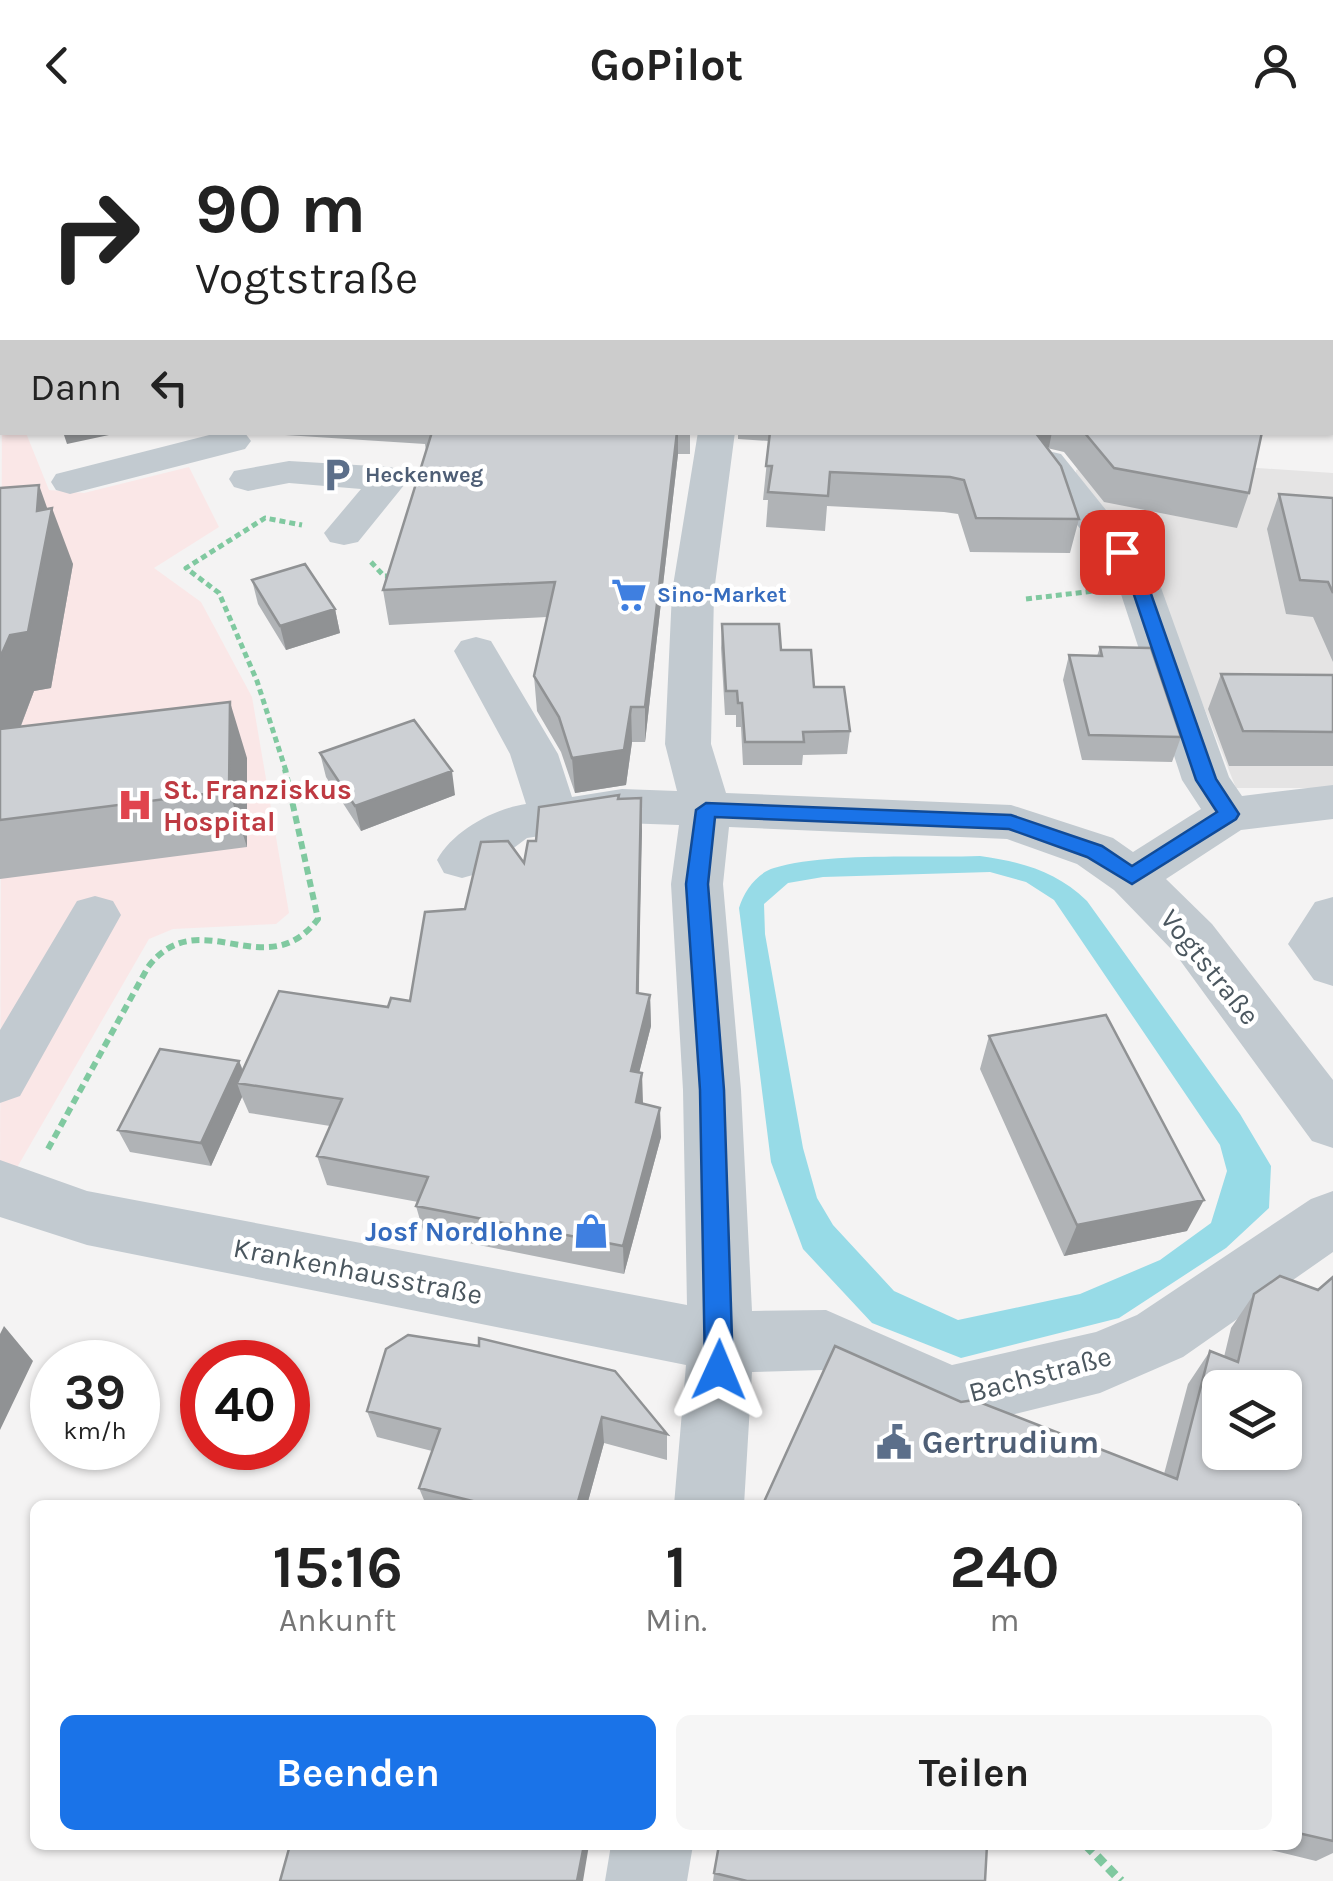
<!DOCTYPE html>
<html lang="de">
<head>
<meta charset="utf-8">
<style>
  :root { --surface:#fff; --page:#f6f6f6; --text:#222; --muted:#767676; --accent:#1a73e8 }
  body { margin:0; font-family:Karla,sans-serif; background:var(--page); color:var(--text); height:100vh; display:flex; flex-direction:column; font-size:38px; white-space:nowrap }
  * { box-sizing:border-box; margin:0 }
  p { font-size:32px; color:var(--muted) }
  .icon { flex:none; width:55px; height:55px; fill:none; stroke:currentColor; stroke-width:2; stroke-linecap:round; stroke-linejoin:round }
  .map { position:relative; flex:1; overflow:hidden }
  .panel { position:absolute; left:30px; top:1370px; width:1272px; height:350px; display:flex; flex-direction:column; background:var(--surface); border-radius:15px; box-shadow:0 2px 8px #0004 }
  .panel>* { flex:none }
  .top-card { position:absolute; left:0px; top:0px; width:1335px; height:305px; box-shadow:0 2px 8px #0004; background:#fff; color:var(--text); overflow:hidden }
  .buttons { position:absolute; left:1202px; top:1240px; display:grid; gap:20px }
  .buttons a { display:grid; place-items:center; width:100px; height:100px; border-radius:15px; background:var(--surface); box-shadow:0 2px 8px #0004; font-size:50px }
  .speed { position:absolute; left:30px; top:1210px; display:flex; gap:20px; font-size:50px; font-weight:700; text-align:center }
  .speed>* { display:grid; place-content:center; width:130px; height:130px; border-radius:50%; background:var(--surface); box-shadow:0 2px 8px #0004; line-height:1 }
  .speed small { font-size:25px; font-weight:400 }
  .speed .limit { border:15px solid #d22; background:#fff; color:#111 }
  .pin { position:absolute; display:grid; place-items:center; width:85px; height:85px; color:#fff; margin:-42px; border-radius:20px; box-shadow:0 5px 15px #0006 }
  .me { position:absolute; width:110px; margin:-55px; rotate:1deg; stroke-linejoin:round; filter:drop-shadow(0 0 8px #0008) }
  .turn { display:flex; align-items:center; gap:35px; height:210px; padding:0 30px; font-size:45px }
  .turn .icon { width:130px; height:130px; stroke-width:2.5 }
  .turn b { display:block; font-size:70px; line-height:85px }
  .then { display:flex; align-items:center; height:95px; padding:0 30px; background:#0003; gap:20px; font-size:38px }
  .eta { display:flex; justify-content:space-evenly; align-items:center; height:170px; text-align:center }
  .eta b { font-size:60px; font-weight:700; line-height:70px }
  .action { display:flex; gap:20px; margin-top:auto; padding:20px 30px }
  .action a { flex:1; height:115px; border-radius:15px; background:var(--accent); color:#fff; font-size:40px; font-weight:700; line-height:115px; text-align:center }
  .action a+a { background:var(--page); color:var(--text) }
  header { display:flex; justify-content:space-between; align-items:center; height:130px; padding:0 30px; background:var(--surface); font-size:45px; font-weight:700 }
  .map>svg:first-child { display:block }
</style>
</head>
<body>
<header><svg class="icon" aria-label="back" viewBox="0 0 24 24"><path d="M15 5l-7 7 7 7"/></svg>GoPilot<svg class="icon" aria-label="person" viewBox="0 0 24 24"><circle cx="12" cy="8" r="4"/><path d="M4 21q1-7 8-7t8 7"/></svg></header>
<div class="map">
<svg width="1333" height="1751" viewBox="0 0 1333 1751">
  <rect width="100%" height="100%" fill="#f4f3f3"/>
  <path fill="#e5e4e4" d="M1110,328L1333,343V658H1236L1141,418L1076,349V340Z"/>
  <path fill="#fae7e7" d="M2,248V302L26,303L49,360L84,363L189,337L219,397L154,438L201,472L252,567L289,783L276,794L173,799L149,809L0,1067Z"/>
  <path fill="#97dbe7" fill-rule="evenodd" d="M980,726C1022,732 1056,741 1087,771L1240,984L1271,1036L1269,1078L1226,1118L1119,1188L961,1228L872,1193L803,1119L771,1032L739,778C744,761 757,743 774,738C824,722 924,728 980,726ZM990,742L1026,752L1054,770L1220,1015L1227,1041L1211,1093L1160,1130L1080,1164L958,1190L894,1161L833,1095L817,1068L803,1018L765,804L764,774L788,753L823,747Z"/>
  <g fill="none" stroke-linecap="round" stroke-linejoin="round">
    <path stroke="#80c9a0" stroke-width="5" stroke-dasharray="6 4" stroke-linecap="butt" d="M371,432L384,446H392
      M1026,469L1094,461
      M286,641L257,551L219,463L186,438L265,388L302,395"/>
    <path stroke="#80c9a0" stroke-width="6" stroke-dasharray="8 5" stroke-linecap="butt" d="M48,1019L148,837C199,770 266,858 318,789L285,639"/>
    <path stroke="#80c9a0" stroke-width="9" stroke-dasharray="10 6" stroke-linecap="butt" d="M1086,1715L1121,1751"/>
    <path fill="#c2cad0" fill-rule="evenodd" d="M403,0H434L436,2H405Z
      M1332,92H1333V110H1332Z
      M1332,179H1333V199H1332Z
      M1332,249H1333V271H1332Z
      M221,302L245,303L251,311L245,319L70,364L56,360L51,352L56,344Z
      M698,302H735L714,462L711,614L726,663L1011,675L1113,708L1133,722L1201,679L1182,650L1114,443L1029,332L1035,324L1048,321L1061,324L1155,441L1229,647L1242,666L1333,655V689L1241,700L1166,749L1212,794L1333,950V1018L1312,1011L1174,822L1114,760L1077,734L1007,709L729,697L723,754L741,960L752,1181L826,1180L952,1235L1096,1202L1137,1185L1311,1069L1333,1061V1122L1183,1227L1100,1263L950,1300L822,1240L752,1242L744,1375H674L686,1235L87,1115L0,1087V1030L87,1061L687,1175L683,960L671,754L679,695L622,693L527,708L480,743L462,748L444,743L437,730C453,701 493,679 526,674L510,624L454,521L461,511L476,507L491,511L558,624L572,667L622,659L677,661L665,614L672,462Z
      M289,331L390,337L404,341L409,349L358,412L344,415L330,412L324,403L361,359L289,353L248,361L234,357L229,349L234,341Z
      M95,766L113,771L121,785L20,966L0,973V900L77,771Z
      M1333,767V856L1314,850L1288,814L1315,772Z
      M611,1715H693L687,1751H605Z"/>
  </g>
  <path fill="#b0b3b6" d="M0,0L2,2V130H0Z
    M516,0H1333L1332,91V2H519Z
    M284,302H690V324H678L645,612H632L626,655L575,663L561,622L537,581L534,546L547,487L389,495L383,460L426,321L425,314L285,305Z
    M738,302H1262L1249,363L1237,398L1104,372L1064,322L1047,318L1079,389L1070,423L970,422L958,384L944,382L827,376L825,401L766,397L768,370H763L769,311L738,309Z
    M0,358L73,434L51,558L34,561L21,596L247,628V717L0,749Z
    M1279,364L1333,368V532L1313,487L1286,484L1267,399Z
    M252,450L335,479L340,503L286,520L258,474Z
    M722,494L781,520L814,557L850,601L847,624L803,625L802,635H743L741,597H736V585H725L721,518Z
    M1100,517L1181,607L1172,632L1082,630L1063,550L1069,525L1097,526Z
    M1221,544L1333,545V636H1229L1208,579Z
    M320,623L455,665L361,701L326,647Z
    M641,668L639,864L650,865L651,896L639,942L642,974L661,1007L624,1144L424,1104L416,1076L418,1072L327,1055L317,1026L330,996L249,983L242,967L211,1036L130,1022L118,1000L239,931L243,940L388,877L410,871L465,779L524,733L536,711L619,669Z
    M989,906L1187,1101L1064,1126L980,939Z
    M1333,1147V1723L1316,1731L1251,1715H1298V1375H763L835,1216L961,1272L1164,1344L1188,1254L1210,1221L1224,1227L1231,1198L1254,1164L1318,1160Z
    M386,1219L667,1304V1330L604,1313L587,1375H426L419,1358L432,1321L377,1307L367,1281Z
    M718,1715L985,1751H713Z"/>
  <path fill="#909294" d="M63,302H123L67,314Z
    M677,302H678V324L645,612V577Z
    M1033,302H1052L1049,317L1034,320Z
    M39,355L50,386L52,378L73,434L51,558L34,561L0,650V528L37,381Z
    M335,479L340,503L286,520L280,496Z
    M230,572L247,628V717L229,661Z
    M631,577L632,612L626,655L575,663L572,628Z
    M452,641L455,665L361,701L355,676Z
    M641,668L642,701L638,894L637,863Z
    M650,865L651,896L632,971L631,941Z
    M239,931L248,955L237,953L242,967L211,1036L201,1013Z
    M642,943L643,973L637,1002L636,972Z
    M660,978L661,1007L624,1144L623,1116Z
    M1204,1070L1187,1101L1064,1126L1077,1095Z
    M4,1196L33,1231L0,1300V1204Z
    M602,1287L604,1313L587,1375H577Z
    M584,1715H589L583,1751H577Z"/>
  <path fill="#cdd0d4" stroke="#909294" stroke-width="2.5" fill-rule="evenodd" d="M0,0H416L417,2H2V97H0Z
    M550,0H1171V2H553Z
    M1178,0H1333V70L1332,2H1179Z
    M432,302H677L645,577H631L624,620L572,628L559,587L534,546L555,452L383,460Z
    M770,302H1035L1061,336L1079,389L976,388L964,350L950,347L830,342L828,366L768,362L772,336H766Z
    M1084,302H1262L1249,363L1114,338Z
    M39,355L37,381L52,378L28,502L10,505L0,528V358Z
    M1279,364L1333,368V463L1328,452L1300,450Z
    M305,434L335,479L280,496L252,450Z
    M722,494H779L781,520H811L814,557H844L850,601L803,602L804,612H745L742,573H738L737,561H726Z
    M1100,517L1151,518L1181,607L1089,605L1069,525L1102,526Z
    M1221,544L1333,545V602L1243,601Z
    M230,572L229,661L0,690V599Z
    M414,590L452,641L355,676L320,623Z
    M619,665L618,669L641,668L637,863L650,865L631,941L642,943L636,972L660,978L623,1116L416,1076L428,1047L317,1026L342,969L237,953L279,861L388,877L391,868L410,871L425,782L465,779L481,712L508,711L524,733L528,711H536L539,677Z
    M1106,885L1204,1070L1077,1095L989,906Z
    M160,919L239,931L201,1013L118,1000Z
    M1280,1146L1318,1160L1333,1147V1711L1298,1703V1375L763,1374L835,1216L961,1272L974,1270L1177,1349L1210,1221L1238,1232L1254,1164ZM1220,1258H1285V1322H1220Z
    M408,1205L479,1216V1208L615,1241L667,1304L602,1287L577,1375H489L419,1358L440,1299L367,1281L386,1219Z
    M290,1715H584L577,1751H280Z
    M719,1715H987L985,1751H747L714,1743Z"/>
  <path fill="#1a73e8" stroke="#114b97" stroke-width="2.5" d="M1116,419H1127L1143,441L1216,649L1239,684L1236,689L1132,754L1087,727L1009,699L715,687L708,754L724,960L733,1240L729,1249L719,1253L709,1249L705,1240L700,960L686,754L696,680L706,673L1011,685L1102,716L1132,736L1217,682L1196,650L1126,441L1113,422Z"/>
  <defs>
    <symbol id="parking-bare" viewBox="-9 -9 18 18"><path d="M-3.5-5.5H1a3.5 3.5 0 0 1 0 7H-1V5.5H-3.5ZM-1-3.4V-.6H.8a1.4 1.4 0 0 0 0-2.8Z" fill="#5c6f8a" stroke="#fff" stroke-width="2.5" paint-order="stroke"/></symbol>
    <symbol id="supermarket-bare" viewBox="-9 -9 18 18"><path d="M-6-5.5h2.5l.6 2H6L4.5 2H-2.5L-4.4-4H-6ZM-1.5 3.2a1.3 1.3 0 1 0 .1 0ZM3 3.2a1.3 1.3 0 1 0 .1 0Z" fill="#3f7fe0" stroke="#fff" stroke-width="2.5" paint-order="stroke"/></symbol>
    <symbol id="hospital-bare" viewBox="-9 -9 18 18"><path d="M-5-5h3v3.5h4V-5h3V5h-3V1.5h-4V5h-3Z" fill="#e0444e" stroke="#fff" stroke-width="2.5" paint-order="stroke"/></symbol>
    <symbol id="shop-bare" viewBox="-9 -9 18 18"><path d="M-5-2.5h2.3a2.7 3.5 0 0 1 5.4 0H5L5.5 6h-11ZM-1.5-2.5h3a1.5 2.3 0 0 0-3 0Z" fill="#3f7fe0" stroke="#fff" stroke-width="2.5" paint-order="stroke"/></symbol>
    <symbol id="civic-bare" viewBox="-9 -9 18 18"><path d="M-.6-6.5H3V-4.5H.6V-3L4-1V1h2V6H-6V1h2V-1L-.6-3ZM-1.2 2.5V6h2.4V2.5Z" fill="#5c6f8a" stroke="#fff" stroke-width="2.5" paint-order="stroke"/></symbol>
  </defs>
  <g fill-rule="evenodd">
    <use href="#parking-bare" x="312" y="320" width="50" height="50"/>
    <use href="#supermarket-bare" x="604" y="440" width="50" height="50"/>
    <use href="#hospital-bare" x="110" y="650" width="50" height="50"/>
    <use href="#shop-bare" x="566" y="1076" width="50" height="50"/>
    <use href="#civic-bare" x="869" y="1287" width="50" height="50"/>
  </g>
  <g text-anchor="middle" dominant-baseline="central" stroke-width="9" stroke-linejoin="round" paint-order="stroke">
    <g font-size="22" font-weight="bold" fill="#4e5e75" stroke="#fff" text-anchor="start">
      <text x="365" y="345">Heckenweg</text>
    </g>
    <g font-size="22" font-weight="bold" fill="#366cbe" stroke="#fff" text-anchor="start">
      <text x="657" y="465">Sino-Market</text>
    </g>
    <g font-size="28" font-weight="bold" fill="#be3a42" stroke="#fff" text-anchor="start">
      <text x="163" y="659">St. Franziskus<tspan x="163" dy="32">Hospital</tspan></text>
    </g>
    <g font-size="28" fill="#4b575f" stroke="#fff">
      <text transform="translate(1210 837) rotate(51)">Vogtstraße</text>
      <text transform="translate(358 1141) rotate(11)">Krankenhausstraße</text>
      <text transform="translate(1040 1244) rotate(-15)">Bachstraße</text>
    </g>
    <g font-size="28" font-weight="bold" fill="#366cbe" stroke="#fff" text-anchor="end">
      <text x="563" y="1101">Josf Nordlohne</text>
    </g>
    <g font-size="32" font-weight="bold" fill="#4e5e75" stroke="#fff" text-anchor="start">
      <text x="922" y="1312">Gertrudium</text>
    </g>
  </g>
</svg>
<div class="buttons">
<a><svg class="icon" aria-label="layers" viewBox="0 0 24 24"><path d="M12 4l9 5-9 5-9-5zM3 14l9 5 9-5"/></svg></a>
</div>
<div class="speed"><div>39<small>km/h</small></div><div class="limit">40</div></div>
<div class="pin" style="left:1122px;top:422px;background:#d93025"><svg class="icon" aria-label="arrive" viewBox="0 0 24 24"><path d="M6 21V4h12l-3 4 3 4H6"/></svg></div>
<svg class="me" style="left:719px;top:1240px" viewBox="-20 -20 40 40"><path d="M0-17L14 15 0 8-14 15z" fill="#1a73e8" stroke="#fff" stroke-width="4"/></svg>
<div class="top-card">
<div class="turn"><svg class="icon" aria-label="right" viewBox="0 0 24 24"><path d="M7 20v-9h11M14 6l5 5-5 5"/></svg><div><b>90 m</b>Vogtstraße</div></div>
<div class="then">Dann<svg class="icon" aria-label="left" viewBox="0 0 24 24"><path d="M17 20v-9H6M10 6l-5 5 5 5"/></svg></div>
</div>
<section class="panel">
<div class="eta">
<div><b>15:16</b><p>Ankunft</p></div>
<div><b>1</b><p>Min.</p></div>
<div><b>240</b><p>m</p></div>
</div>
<div class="action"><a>Beenden</a><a>Teilen</a></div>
</section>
</div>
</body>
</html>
